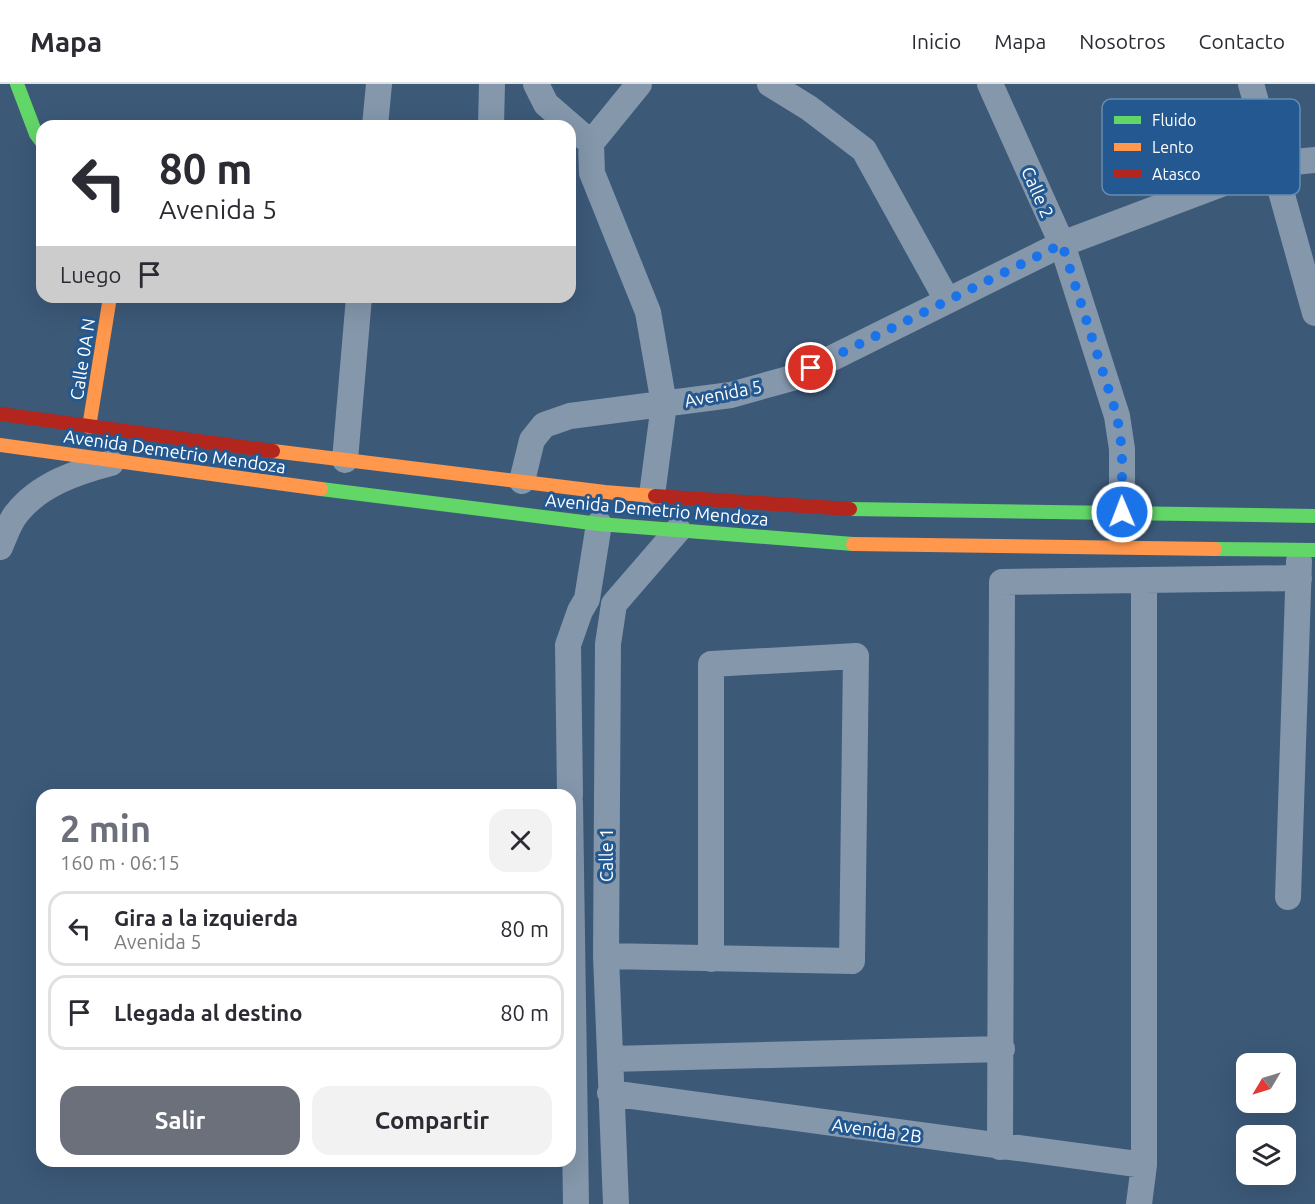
<!DOCTYPE html>
<html lang="es">
<head>
<meta charset="utf-8">
<style>
  :root { --surface:#fff; --page:#f2f2f3; --text:#2b2b33; --muted:#7c7c81; --line:#e1e1e2; --accent:#6c707a }
  body { margin:0; font-family:Ubuntu,sans-serif; background:var(--page); color:var(--text); height:100vh; display:flex; flex-direction:column; font-size:22px; white-space:nowrap }
  * { box-sizing:border-box; margin:0 }
  p { font-size:20px; color:var(--muted) }
  .icon { flex:none; width:33px; height:33px; fill:none; stroke:currentColor; stroke-width:2; stroke-linecap:round; stroke-linejoin:round }
  .map { position:relative; flex:1; overflow:hidden }
  .drawer { position:absolute; left:36px; top:705px; width:540px; height:378px; display:flex; flex-direction:column; background:var(--surface); border-radius:18px; box-shadow:0 6px 24px #0002 }
  .drawer>* { flex:none }
  .guide { position:absolute; left:36px; top:36px; width:540px; height:183px; border-radius:18px; box-shadow:0 6px 24px #0002; background:#fff; color:var(--text); overflow:hidden }
  .needle { width:39px; rotate:232deg }
  .tools { position:absolute; left:1236px; top:969px; display:grid; gap:12px }
  .tools a { display:grid; place-items:center; width:60px; height:60px; border-radius:12px; background:var(--surface); box-shadow:0 6px 24px #0002; font-size:30px }
  .pin { position:absolute; display:grid; place-items:center; width:51px; height:51px; color:#fff; margin:-26px; border:3px solid #fff; border-radius:50%; box-shadow:0 2px 6px #0007 }
  .me { position:absolute; width:66px; margin:-33px; rotate:359deg; stroke-linejoin:round; filter:drop-shadow(0 0 4px #0008) }
  .turn { display:flex; align-items:center; gap:21px; height:126px; padding:0 24px; font-size:27px }
  .turn .icon { width:78px; height:78px; stroke-width:2.5 }
  .turn b { display:block; font-size:42px; line-height:51px }
  .then { display:flex; align-items:center; height:57px; padding:0 24px; background:#0003; gap:12px; font-size:22px }
  .round { display:grid; place-items:center; flex:none; width:63px; height:63px; border-radius:18px; background:var(--page) }
  .overview { display:flex; align-items:center; justify-content:space-between; height:102px; padding:0 24px }
  h1 { font-size:36px; font-weight:700; line-height:45px; color:var(--accent) }
  .cta { display:flex; gap:12px; margin-top:auto; padding:12px 24px }
  .cta a { flex:1; height:69px; border-radius:18px; background:var(--accent); color:#fff; font-size:24px; font-weight:700; line-height:69px; text-align:center }
  .cta a+a { background:var(--page); color:var(--text) }
  ul { padding:0; list-style:none }
  li { display:flex; align-items:center; gap:18px; height:75px; margin:0 12px 9px; padding:0 12px; border:3px solid var(--line); border-radius:18px }
  li div { flex:1 }
  li b { display:block; font-size:22px }
  li em { font-style:normal }
  header { display:flex; align-items:center; gap:36px; box-sizing:border-box; height:84px; padding:0 30px; background:var(--surface); border-bottom:2px solid var(--line) }
  header strong { font-size:28px }
  nav { display:flex; gap:33px; margin-inline-start:auto; font-size:21px }
  .map>svg:first-child { display:block }
</style>
</head>
<body>
<header>
<strong>Mapa</strong>
<nav><a>Inicio</a><a>Mapa</a><a>Nosotros</a><a>Contacto</a></nav>
</header>
<div class="map">
<svg width="1315" height="1120" viewBox="0 0 1315 1120">
  <rect width="100%" height="100%" fill="#3c5978"/>
  <g fill="none" stroke-linecap="round" stroke-linejoin="round">
    <path stroke="#8497ab" stroke-width="26" d="M536,0L546,20L591,59
      M639,0L591,59L592,89L648,228L664,320L652,411
      M770,0L809,24L864,66L947,216
      M990,0L1062,160L1117,332L1122,365V428
      M1251,0L1315,229
      M375,42L379,0
      M491,42L492,0
      M345,376L359,213
      M522,397L532,356L544,341L570,332L731,311L792,294L1062,160L1274,80L1315,76
      M0,463C5,452 9,438 17,429C40,400 77,388 111,379
      M570,711L568,561L580,527L587,515L599,440
      M570,718L576,1120
      M1288,813L1299,477
      M606,872L852,877L856,572L711,580V875
      M610,975L1002,965
      M610,1009L1144,1081
      M1000,1063L1002,498L1299,494
      M616,1120L606,872L608,560L614,520L678,446
      M1139,1120L1144,1081V497"/>
    <path stroke="#63d668" stroke-width="14" d="M17,0L36,50L42,58
      M321,405L599,440L853,460
      M850,425L1315,432
      M1215,465L1315,466"/>
    <path stroke="#ff974d" stroke-width="14" d="M89,343L110,213
      M0,361L321,405
      M273,367L605,408L655,412
      M853,460L1215,465"/>
    <path stroke="#b3261e" stroke-width="14" d="M0,330L273,367
      M655,412L850,425"/>
  </g>
  <g fill="none" stroke-linecap="round" stroke-linejoin="round">
    <path stroke="#1a73e8" stroke-width="10" stroke-dasharray="0 18" d="M811,284L1062,160L1117,332L1122,365V428"/>
  </g>
  <g text-anchor="middle" dominant-baseline="central" stroke-width="6" stroke-linejoin="round" paint-order="stroke">
    <g font-size="18" fill="#fff" stroke="#245890">
      <text transform="translate(1038 108) rotate(66)">Calle 2</text>
      <text transform="translate(82 275) rotate(-81)">Calle 0A N</text>
      <text transform="translate(723 309) rotate(-11)">Avenida 5</text>
      <text transform="translate(175 367) rotate(8)">Avenida Demetrio Mendoza</text>
      <text transform="translate(657 425) rotate(5)">Avenida Demetrio Mendoza</text>
      <text transform="translate(606 771) rotate(-90)">Calle 1</text>
      <text transform="translate(877 1046) rotate(8)">Avenida 2B</text>
    </g>
  </g>
  <rect x="1102" y="15" width="198" height="96" rx="9" fill="#245890" stroke="#668ab1" stroke-width="1.5"/>
  <rect x="1114" y="32" width="27" height="8" fill="#63d668"/>
  <rect x="1114" y="59" width="27" height="8" fill="#ff974d"/>
  <rect x="1114" y="86" width="27" height="8" fill="#b3261e"/>
  <g font-size="16" fill="#fff">
    <text x="1152" y="42">Fluido</text>
    <text x="1152" y="69">Lento</text>
    <text x="1152" y="96">Atasco</text>
  </g>
</svg>
<div class="tools">
<a><svg class="needle" viewBox="-14 -14 28 28"><path d="M0-13l5 13h-10z" fill="#e53935"/><path d="M0 13l5-13h-10z" fill="#7c7c81"/></svg></a>
<a><svg class="icon" aria-label="layers" viewBox="0 0 24 24"><path d="M12 4l9 5-9 5-9-5zM3 14l9 5 9-5"/></svg></a>
</div>
<div class="pin" style="left:811px;top:284px;background:#d93025"><svg class="icon" aria-label="arrive" viewBox="0 0 24 24"><path d="M6 21V4h12l-3 4 3 4H6"/></svg></div>
<svg class="me" style="left:1122px;top:428px" viewBox="-20 -20 40 40"><circle r="17" fill="#1a73e8" stroke="#fff" stroke-width="3"/><path d="M0-11L8 9 0 5-8 9z" fill="#fff"/></svg>
<div class="guide">
<div class="turn"><svg class="icon" aria-label="left" viewBox="0 0 24 24"><path d="M17 20v-9H6M10 6l-5 5 5 5"/></svg><div><b>80 m</b>Avenida 5</div></div>
<div class="then">Luego<svg class="icon" aria-label="arrive" viewBox="0 0 24 24"><path d="M6 21V4h12l-3 4 3 4H6"/></svg></div>
</div>
<section class="drawer">
<div class="overview"><div><h1>2 min</h1><p>160 m · 06:15</p></div><a class="round"><svg class="icon" aria-label="close" viewBox="0 0 24 24"><path d="M6 6l12 12M18 6L6 18"/></svg></a></div>
<ul>
<li><svg class="icon" aria-label="left" viewBox="0 0 24 24"><path d="M17 20v-9H6M10 6l-5 5 5 5"/></svg><div><b>Gira a la izquierda</b><p>Avenida 5</p></div><em>80 m</em></li>
<li><svg class="icon" aria-label="arrive" viewBox="0 0 24 24"><path d="M6 21V4h12l-3 4 3 4H6"/></svg><div><b>Llegada al destino</b></div><em>80 m</em></li>
</ul>
<div class="cta"><a>Salir</a><a>Compartir</a></div>
</section>
</div>
</body>
</html>
